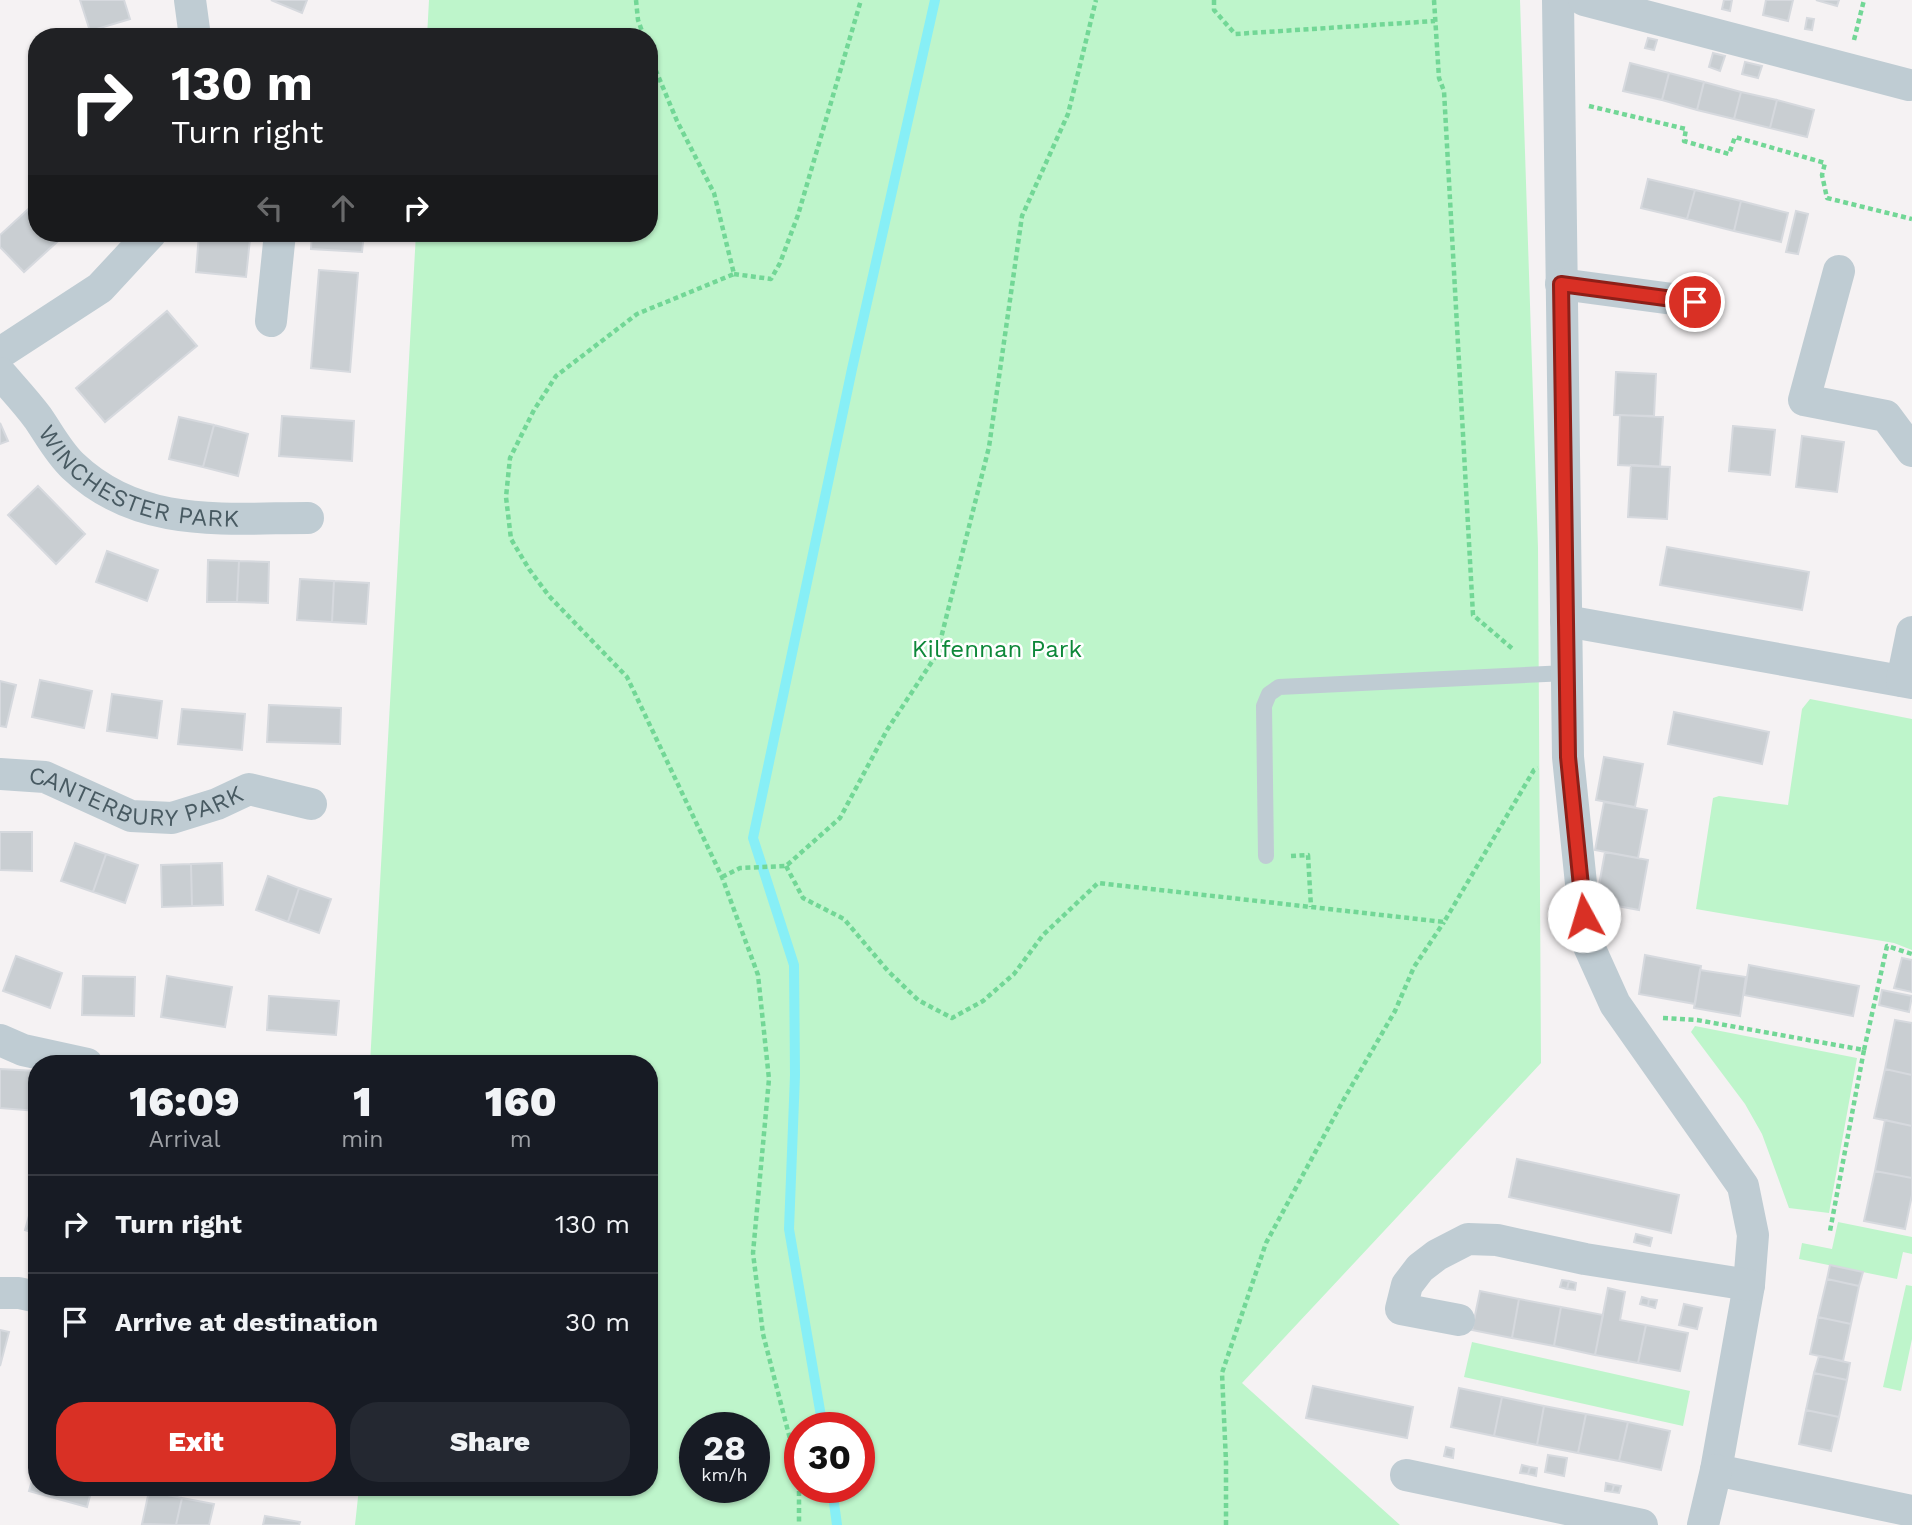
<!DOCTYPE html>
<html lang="en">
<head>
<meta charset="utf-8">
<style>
  :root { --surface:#171b24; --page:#242831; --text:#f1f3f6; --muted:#9ea1a6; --line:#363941; --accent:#d93025 }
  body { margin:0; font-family:"Work Sans",sans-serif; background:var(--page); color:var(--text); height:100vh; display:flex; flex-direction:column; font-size:26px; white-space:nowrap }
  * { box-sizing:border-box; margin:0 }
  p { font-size:23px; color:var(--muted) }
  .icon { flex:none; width:38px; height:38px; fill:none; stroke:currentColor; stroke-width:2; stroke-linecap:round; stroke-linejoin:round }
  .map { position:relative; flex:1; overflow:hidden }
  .drawer { position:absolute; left:28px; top:1055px; width:630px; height:441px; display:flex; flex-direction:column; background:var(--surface); border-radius:28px; box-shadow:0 2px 5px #0004 }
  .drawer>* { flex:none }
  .top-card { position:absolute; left:28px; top:28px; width:630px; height:214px; border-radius:28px; box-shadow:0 2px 5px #0004; background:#202124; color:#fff; overflow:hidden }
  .speed { position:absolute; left:679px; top:1412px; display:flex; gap:14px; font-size:35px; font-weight:700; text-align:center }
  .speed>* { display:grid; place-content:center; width:91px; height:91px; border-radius:50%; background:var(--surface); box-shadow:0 2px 5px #0004; line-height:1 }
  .speed small { font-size:18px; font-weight:400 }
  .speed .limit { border:10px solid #d22; background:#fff; color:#111 }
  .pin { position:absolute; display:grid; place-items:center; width:60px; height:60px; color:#fff; margin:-30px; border:4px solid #fff; border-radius:50%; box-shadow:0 2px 7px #0007 }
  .me { position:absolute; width:77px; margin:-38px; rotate:354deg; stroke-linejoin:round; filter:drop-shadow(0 0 5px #0008) }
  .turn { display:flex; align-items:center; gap:24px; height:147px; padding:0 28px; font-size:32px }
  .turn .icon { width:91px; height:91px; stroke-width:2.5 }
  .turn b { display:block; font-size:49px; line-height:60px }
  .lanes { display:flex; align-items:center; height:66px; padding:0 28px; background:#0003; justify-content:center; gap:35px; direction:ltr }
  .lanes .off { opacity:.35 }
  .eta { display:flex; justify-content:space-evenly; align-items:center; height:119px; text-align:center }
  .eta b { font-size:42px; font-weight:800; line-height:49px }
  .cta { display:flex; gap:14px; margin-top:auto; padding:14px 28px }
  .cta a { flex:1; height:80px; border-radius:28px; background:var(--accent); color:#fff; font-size:28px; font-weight:800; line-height:80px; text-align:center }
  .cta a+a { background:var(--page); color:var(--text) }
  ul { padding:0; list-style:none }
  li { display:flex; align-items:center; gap:21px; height:98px; padding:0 28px; border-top:2px solid var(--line) }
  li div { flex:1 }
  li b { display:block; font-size:26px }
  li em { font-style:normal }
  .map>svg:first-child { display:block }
</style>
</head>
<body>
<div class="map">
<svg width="1912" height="1525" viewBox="0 0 1912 1525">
  <rect width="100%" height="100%" fill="#f5f2f3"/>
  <path fill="#bef5cb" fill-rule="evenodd" d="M429,0H1520L1538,548L1541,1063L1242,1383L1400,1525H355L359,1488H649V1064H370L416,233H649V37H427ZM695,1428H754V1488H695ZM800,1428H859V1488H800Z
    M1810,699L1912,719V950L1894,943L1696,909L1713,798L1719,796L1788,805L1802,709Z
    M1695,1026L1857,1058L1829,1213L1789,1208L1762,1134L1745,1104L1691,1032Z
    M1838,1222L1912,1237V1254L1903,1252L1897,1279L1799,1259L1802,1243L1832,1249Z
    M1906,1285L1912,1286V1339L1901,1391L1883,1387Z
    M1472,1342L1690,1391L1683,1426L1464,1377Z"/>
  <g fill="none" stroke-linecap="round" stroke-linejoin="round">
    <path stroke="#87eff6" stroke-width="10" d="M823,1428L789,1229L795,1075L794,965L753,838L852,369L935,0
      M832,1488L837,1525"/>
  </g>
  <path fill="#c9ced2" stroke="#d6d9de" stroke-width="2" d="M80,0H124L130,19L90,31Z
    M271,0H307L302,13Z
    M1724,0H1732L1730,11L1722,9Z
    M1766,0H1793L1788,21L1763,15Z
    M1816,0H1839L1837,6Z
    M1807,18L1814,19L1812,30L1805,29Z
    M1648,38L1657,40L1654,50L1645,48Z
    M1713,53L1725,56L1720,71L1709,67Z
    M1745,62L1762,66L1758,78L1742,74Z
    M1630,63L1669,73L1662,100L1623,91Z
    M1669,73L1704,82L1697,110L1662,100Z
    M1704,82L1741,92L1734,119L1697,110Z
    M1741,92L1777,100L1770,128L1734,119Z
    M1777,100L1814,110L1807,137L1770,128Z
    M1648,179L1695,190L1687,219L1641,208Z
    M1695,190L1741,201L1734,231L1687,219Z
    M37,201V233H67L24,272L0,247V235Z
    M1741,201L1788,213L1781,242L1734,231Z
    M1796,211L1808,214L1798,254L1786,252Z
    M312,233H364L362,252L311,249Z
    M199,234L250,239L246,277L196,272Z
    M319,270L358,273L350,372L311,368Z
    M167,311L197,346L105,422L76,388Z
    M1616,372L1656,374L1654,416L1614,415Z
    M1620,415L1663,417L1660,467L1618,465Z
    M282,416L354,421L352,461L279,456Z
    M179,417L214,425L203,467L169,459Z
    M0,423L8,441L0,444Z
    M214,425L248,434L238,476L203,467Z
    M1733,426L1775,430L1770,475L1729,471Z
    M1802,436L1844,442L1837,492L1796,487Z
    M1631,465L1670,467L1667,519L1628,517Z
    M38,486L85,534L56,564L8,515Z
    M1667,547L1809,572L1802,610L1660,585Z
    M107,551L158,570L147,601L96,582Z
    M208,560L239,561L237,602H207Z
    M239,561L269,562L268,603L237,602Z
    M300,579L334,581L332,622L297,620Z
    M334,581L369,583L366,624L332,622Z
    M40,680L92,691L84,728L32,717Z
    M0,681L16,685L6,727L0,726Z
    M112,694L162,701L157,738L107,731Z
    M269,705L341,708L340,744L267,742Z
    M182,709L245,714L242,750L178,744Z
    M1674,712L1769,732L1762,764L1668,744Z
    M1604,757L1643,764L1635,807L1596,800Z
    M1604,802L1647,810L1638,858L1595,850Z
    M0,832H32V871L0,870Z
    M75,843L106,854L93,892L61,881Z
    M1605,852L1648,860L1639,910L1596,902Z
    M106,854L138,865L125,903L93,892Z
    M222,863L223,905L192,906L191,864Z
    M191,864L192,906L162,907L161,865Z
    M268,876L299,888L288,922L256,910Z
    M299,888L331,899L319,933L288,922Z
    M1645,955L1701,966L1695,1004L1639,994Z
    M16,956L62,973L50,1008L3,991Z
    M1902,958L1912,960V992L1894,988Z
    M1749,965L1859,986L1853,1016L1744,995Z
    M1700,970L1746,977L1740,1016L1694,1008Z
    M83,976L135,977L134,1016L82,1015Z
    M167,976L232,987L225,1027L161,1017Z
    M1882,990L1912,996L1909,1012L1879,1005Z
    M269,996L339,1001L336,1035L267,1030Z
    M1895,1020L1912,1023V1075L1885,1069Z
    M0,1069L37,1071V1111L0,1108Z
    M1885,1069L1912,1075V1126L1874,1118Z
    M1885,1120L1912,1126V1178L1875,1171Z
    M1517,1159L1679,1195L1671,1233L1509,1197Z
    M1875,1171L1912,1178V1195L1905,1229L1864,1221Z
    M36,1191H37V1234L25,1230Z
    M1636,1234L1652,1238L1650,1246L1634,1242Z
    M1830,1265L1863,1272L1859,1286L1827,1279Z
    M1827,1279L1859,1286L1851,1324L1818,1317Z
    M1562,1280L1569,1281L1567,1289L1560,1287Z
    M1569,1281L1576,1283L1575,1290L1567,1289Z
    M1608,1288L1625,1292L1620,1320L1646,1325L1638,1363L1595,1355Z
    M1480,1291L1519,1299L1512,1338L1472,1330Z
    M1642,1297L1649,1299L1648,1306L1640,1304Z
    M1519,1299L1561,1307L1554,1346L1512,1338Z
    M1649,1299L1657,1300L1655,1308L1648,1306Z
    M1684,1304L1702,1308L1697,1329L1679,1325Z
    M1561,1307L1603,1315L1595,1355L1554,1346Z
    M1818,1317L1851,1324L1843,1361L1810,1354Z
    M1646,1325L1688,1333L1680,1371L1638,1363Z
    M0,1330L9,1332L0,1366Z
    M1819,1356L1850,1363L1847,1380L1814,1373Z
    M1814,1373L1847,1380L1839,1417L1806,1410Z
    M1313,1386L1413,1407L1407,1438L1306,1418Z
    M1459,1388L1502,1397L1494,1436L1451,1427Z
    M1502,1397L1544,1406L1537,1445L1494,1436Z
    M1544,1406L1586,1414L1578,1453L1537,1445Z
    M1806,1410L1839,1417L1831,1451L1799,1444Z
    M1586,1414L1628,1422L1619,1461L1578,1453Z
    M1628,1422L1670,1431L1661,1470L1619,1461Z
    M1446,1447L1454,1449L1453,1458L1444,1456Z
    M1548,1455L1567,1458L1564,1476L1545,1472Z
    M37,1463V1488H92L87,1507L29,1491Z
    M1522,1465L1530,1467L1528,1474L1520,1473Z
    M1530,1467L1537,1468L1536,1476L1528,1474Z
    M1606,1483L1614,1485L1612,1492L1605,1491Z
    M1614,1485L1621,1486L1619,1493L1612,1492Z
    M149,1491L182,1498L176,1525L142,1524Z
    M182,1498L214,1504L209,1525H176Z
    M265,1516L300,1522L299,1525H263Z"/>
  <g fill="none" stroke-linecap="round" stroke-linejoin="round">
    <path stroke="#72d796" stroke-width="4.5" stroke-dasharray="5 3.5" stroke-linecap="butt" d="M636,0L638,20L644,37
      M1214,0V10L1235,34L1435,21
      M1434,0L1439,78L1444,91L1473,615L1514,650
      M1854,40L1864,0
      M649,54L677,121L714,193L734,274L637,314L556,376L534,410L510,458L506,497L511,539L529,569L549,596L627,677L722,877L758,975L769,1079L753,1253L763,1334L799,1474V1525
      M1589,106L1686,129L1684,141L1729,154L1735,137L1825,163L1822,175L1827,198L1912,219
      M734,274L771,279L780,263L798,215L861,0
      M1291,856L1308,855L1311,907
      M786,866L803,898L844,919L888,971L918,1000L952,1018L983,1001L1014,974L1043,935L1098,883L1444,922L1534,770L1538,768
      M722,877L740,868L786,866L840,818L887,730L937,654L989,447L1022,216L1068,114L1096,0
      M1663,1018L1697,1020L1864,1050L1830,1231
      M1864,1050L1887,946L1912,954
      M1226,1525V1462L1222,1373L1266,1243L1344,1099L1395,1011L1414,967L1444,922"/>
    <path stroke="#bfccd3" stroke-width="16" d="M1266,856L1264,706L1269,694L1279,687L1567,673"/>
    <g stroke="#bfccd3" stroke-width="32">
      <path d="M190,0L195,37"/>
      <path d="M1558,0L1568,757L1587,942L1615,1004L1743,1186L1753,1235L1749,1285L1716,1470L1912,1511"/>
      <path d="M1584,0L1909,85"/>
      <path d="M1839,271L1804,400L1886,416L1912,451"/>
      <path d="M1561,284L1695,302"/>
      <path d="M271,321L280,233"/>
      <path d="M0,353L100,288L151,233"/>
      <path id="s1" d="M0,373C13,388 27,403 38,418C49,434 59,453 73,466C139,529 225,518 308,518"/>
      <path d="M1566,621L1912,683"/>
      <path d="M1902,681L1912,632"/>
      <path id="s2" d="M0,774L45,777L131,816L172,818L217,804L249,789L311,804"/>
      <path d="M0,1040L23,1050L87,1064"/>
      <path d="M0,1293H19L37,1297"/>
      <path d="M1459,1320L1401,1309L1407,1285L1420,1268L1437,1255L1468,1239L1497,1240L1585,1259L1749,1285"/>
      <path d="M1406,1475L1642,1525"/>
      <path d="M1703,1525L1716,1470"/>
    </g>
  </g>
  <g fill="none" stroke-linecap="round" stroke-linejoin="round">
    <defs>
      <path id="route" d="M1584,916L1568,757L1561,284L1695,302"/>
    </defs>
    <use href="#route" stroke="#8d1f18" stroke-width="18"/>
    <use href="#route" stroke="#d93025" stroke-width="12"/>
  </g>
  <g text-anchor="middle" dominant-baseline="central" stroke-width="5" stroke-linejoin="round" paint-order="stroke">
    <g font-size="24" fill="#485a62" stroke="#fff">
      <text stroke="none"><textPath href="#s1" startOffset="184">WINCHESTER PARK</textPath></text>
      <text stroke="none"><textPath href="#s2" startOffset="142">CANTERBURY PARK</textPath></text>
    </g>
    <g font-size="24" fill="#0d8839" stroke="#fff">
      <text x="997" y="649">Kilfennan Park</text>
    </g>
  </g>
</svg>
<div class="speed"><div>28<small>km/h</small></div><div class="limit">30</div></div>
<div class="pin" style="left:1695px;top:302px;background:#d93025"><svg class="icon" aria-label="arrive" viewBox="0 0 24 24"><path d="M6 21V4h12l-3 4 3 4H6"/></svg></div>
<svg class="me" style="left:1584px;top:916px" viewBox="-20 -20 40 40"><circle r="19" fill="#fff"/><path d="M0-13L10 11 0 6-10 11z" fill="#d93025"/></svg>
<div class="top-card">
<div class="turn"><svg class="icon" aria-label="right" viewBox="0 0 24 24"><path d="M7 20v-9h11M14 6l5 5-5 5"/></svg><div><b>130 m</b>Turn right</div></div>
<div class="lanes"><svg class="icon off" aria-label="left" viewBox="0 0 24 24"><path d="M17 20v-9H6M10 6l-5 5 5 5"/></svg><svg class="icon off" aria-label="ahead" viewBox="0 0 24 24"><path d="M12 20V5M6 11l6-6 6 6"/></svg><svg class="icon" aria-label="right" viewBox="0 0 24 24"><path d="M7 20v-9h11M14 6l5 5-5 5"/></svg></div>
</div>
<section class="drawer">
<div class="eta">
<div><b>16:09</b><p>Arrival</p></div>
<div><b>1</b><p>min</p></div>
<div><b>160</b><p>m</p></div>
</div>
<ul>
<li><svg class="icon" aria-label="right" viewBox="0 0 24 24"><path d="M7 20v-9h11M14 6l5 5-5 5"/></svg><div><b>Turn right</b></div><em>130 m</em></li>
<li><svg class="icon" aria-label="arrive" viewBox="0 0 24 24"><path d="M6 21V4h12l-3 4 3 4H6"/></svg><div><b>Arrive at destination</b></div><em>30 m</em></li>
</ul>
<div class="cta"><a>Exit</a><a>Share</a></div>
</section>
</div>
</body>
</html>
